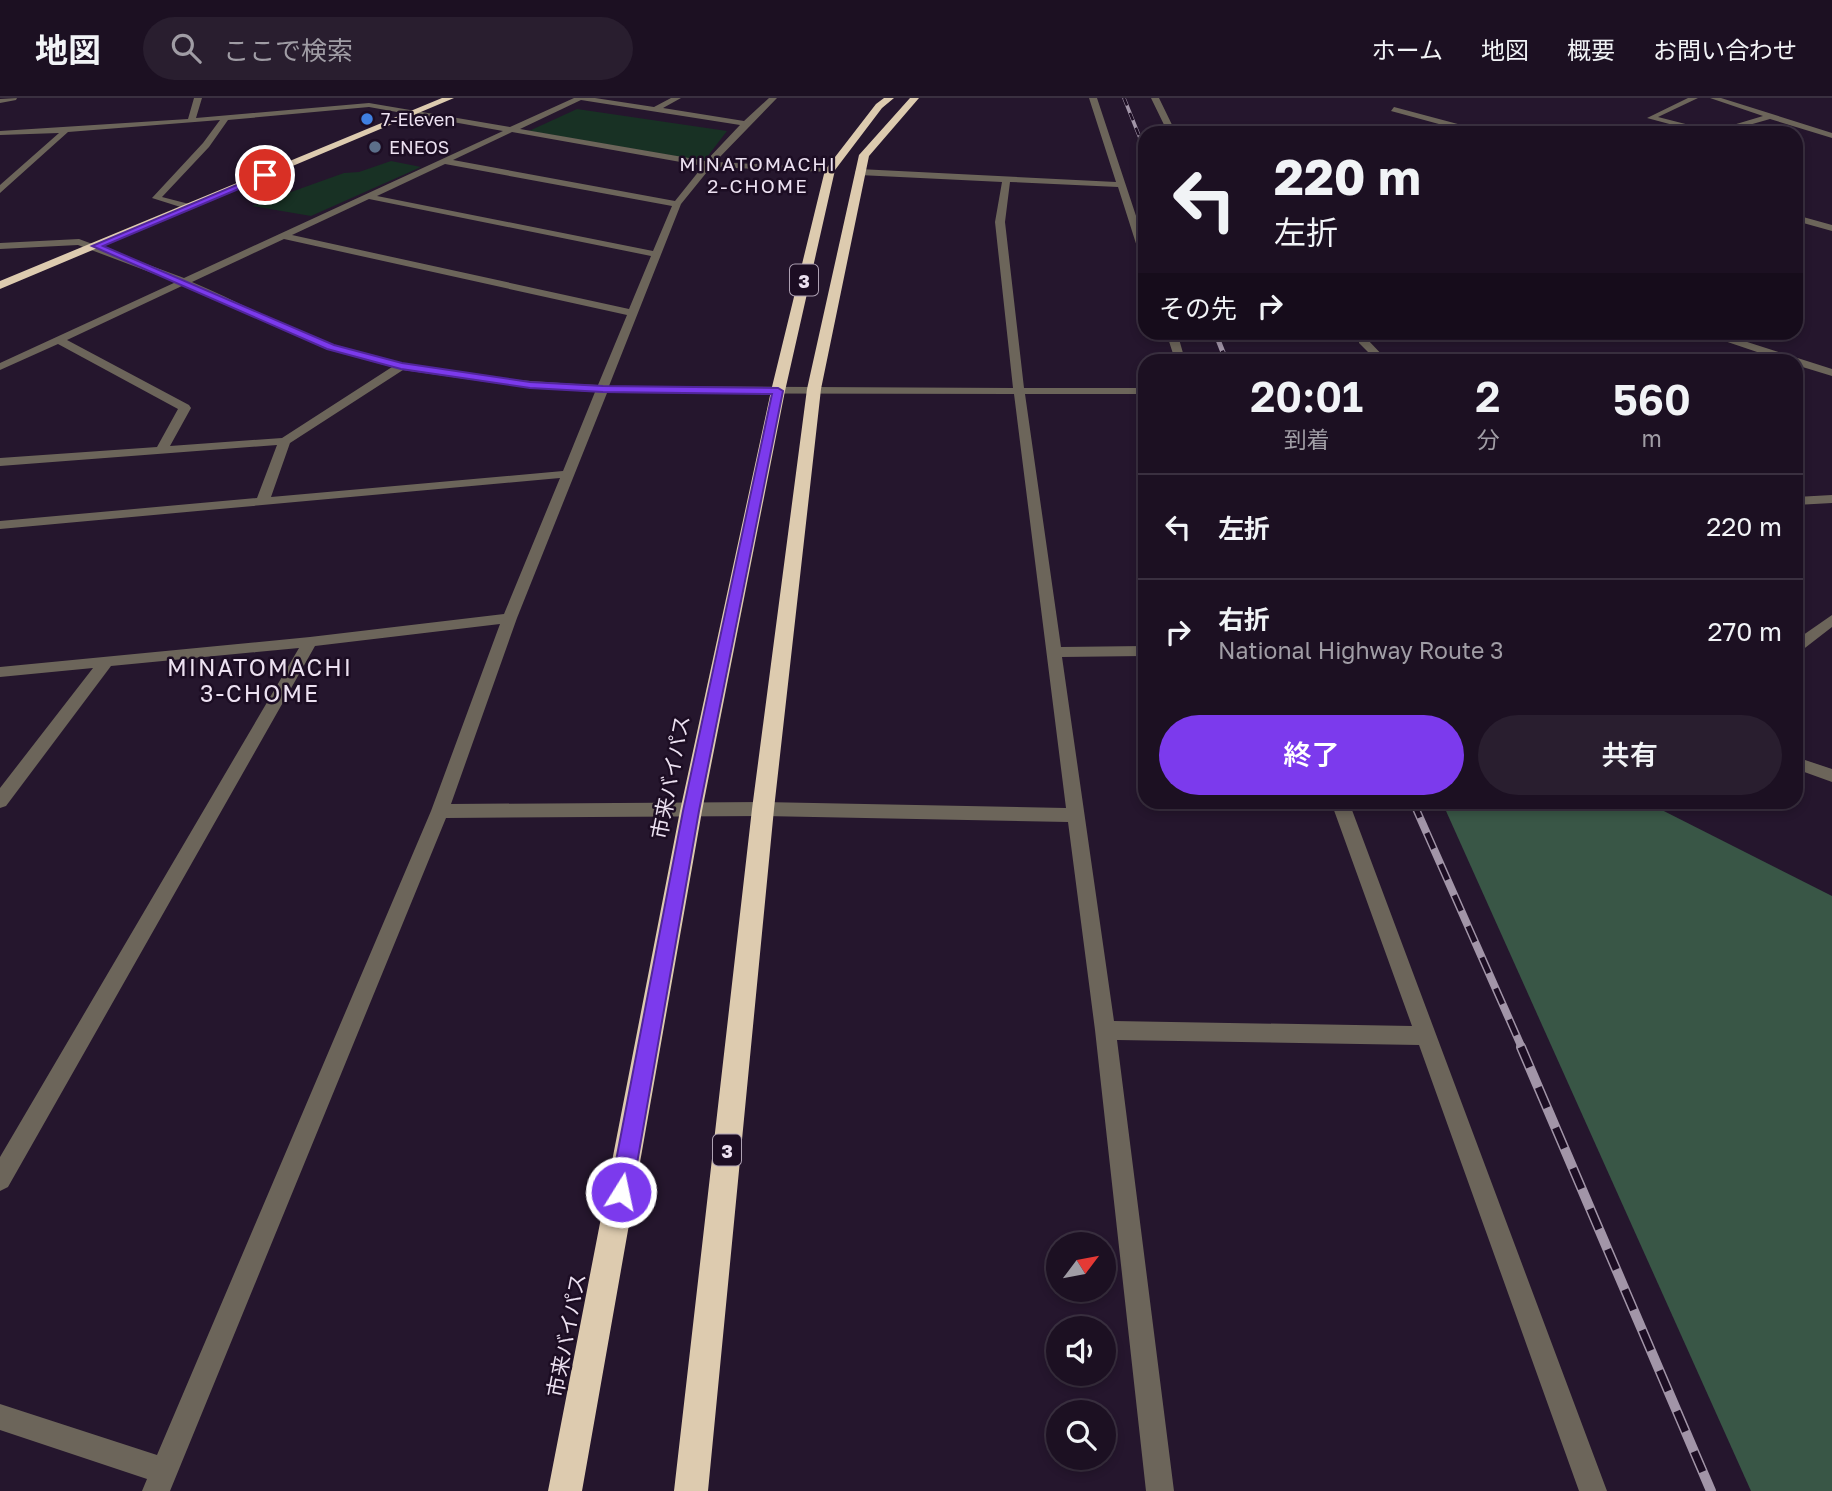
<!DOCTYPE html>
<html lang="ja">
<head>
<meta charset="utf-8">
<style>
  :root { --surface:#1c1022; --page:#291e2f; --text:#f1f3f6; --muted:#a09da5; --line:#3a3040; --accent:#7c3aed }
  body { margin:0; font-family:"Golos Text","Noto Sans JP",sans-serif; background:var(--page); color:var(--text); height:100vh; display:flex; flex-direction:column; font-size:26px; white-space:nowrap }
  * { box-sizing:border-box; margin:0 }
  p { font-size:23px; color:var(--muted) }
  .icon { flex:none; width:38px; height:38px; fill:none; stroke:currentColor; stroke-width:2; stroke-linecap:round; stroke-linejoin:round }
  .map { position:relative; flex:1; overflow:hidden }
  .panel { position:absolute; left:1138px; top:256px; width:665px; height:455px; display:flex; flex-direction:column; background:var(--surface); border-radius:21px; box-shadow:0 4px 10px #0003,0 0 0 2px var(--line) }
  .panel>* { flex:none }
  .guide { position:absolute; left:1138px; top:28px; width:665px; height:214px; border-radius:21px; box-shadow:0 4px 10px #0003,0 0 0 2px var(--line); background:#1c1022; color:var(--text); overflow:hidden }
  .needle { width:46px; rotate:58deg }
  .buttons { position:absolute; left:1046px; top:1134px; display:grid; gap:14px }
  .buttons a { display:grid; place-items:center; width:70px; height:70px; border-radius:50%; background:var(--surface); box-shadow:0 4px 10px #0003,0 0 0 2px var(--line); font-size:35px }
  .pin { position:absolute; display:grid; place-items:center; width:60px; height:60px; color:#fff; margin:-30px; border:4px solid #fff; border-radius:50%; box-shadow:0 2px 7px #0007 }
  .me { position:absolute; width:77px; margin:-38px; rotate:10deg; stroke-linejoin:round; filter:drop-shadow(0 0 5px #0008) }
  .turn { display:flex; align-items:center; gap:24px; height:147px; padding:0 21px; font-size:32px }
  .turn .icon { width:91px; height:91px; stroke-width:2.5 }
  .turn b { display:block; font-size:49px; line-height:60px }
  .then { display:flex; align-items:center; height:66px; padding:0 21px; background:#0003; gap:14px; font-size:26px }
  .eta { display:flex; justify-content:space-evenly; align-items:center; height:119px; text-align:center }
  .eta b { font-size:42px; font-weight:600; line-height:49px }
  .cta { display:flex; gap:14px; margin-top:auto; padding:14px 21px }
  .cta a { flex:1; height:80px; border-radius:42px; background:var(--accent); color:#fff; font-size:28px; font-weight:600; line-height:80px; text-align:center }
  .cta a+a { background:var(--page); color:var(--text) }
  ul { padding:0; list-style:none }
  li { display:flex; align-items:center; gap:21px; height:105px; padding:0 21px; border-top:2px solid var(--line) }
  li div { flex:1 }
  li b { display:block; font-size:26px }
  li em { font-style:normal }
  header { display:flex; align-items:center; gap:42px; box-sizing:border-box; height:98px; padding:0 35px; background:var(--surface); border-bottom:2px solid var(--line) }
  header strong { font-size:33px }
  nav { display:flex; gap:38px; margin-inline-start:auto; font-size:24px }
  .search { width:490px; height:63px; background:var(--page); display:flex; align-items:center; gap:18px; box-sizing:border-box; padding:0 24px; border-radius:38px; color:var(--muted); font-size:26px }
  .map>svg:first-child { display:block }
</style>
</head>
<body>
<header>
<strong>地図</strong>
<div class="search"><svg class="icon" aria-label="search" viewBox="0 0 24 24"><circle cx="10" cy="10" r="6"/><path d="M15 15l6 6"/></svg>ここで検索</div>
<nav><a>ホーム</a><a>地図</a><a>概要</a><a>お問い合わせ</a></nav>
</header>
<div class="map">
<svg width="1832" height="1393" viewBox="0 0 1832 1393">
  <rect width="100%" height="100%" fill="#25162d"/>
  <path fill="#183124" d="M577,11L727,33L704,63L529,33Z
    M391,63L421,69L311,118L252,108L344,75L359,74Z"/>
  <path fill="#395646" d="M1442,704H1646L1832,798V1393H1751Z"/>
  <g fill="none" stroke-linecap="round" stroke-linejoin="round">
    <path fill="#6c655a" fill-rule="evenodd" d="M17,0L16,2L0,5V1Z
      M194,0H202L196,20L369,5L510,29L574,0H595L654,9L671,0H681L663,10L744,23L769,0H777L715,64L830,70L834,72L830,74L711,69L681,106L609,288L1013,290L995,124L1002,84L859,77L855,74L859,71L1116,84L1089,0H1097L1144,142V158L1139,155L1118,89L1010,84L1005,124L1024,290H1144V296H1025L1061,549L1144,548V558L1062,559L1114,923L1412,928L1331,704H1349L1607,1393H1579L1419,947L1117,942L1174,1393H1146L1095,932L1068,724L763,718L446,720L170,1393H142L147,1381L0,1332V1306L157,1357L431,713L500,526L315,548L8,1089L0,1093V1059L299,550L111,568L6,708L0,710V690L93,570L0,579V569L310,539L504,516L560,380L0,431V423L257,400L277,347L0,368V360L157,349L178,311L58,246L0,272V265L176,184L78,147L0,151V145L79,141L184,180L503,33L369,9L228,22L209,49L162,99L193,107L194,109L190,112L152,100L203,45L220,22L68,34L0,95V87L59,35L0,37V33L188,21ZM581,2L740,27L706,63L520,31ZM512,34L703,68L675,103L453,62ZM445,66L672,108L653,153L377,98ZM369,101L651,158L629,211L292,137ZM284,141L627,217L598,287C512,283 416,275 334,247C286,230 239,204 192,184ZM184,187L326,251L392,269L282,340L170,348L191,310L189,307L67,242ZM403,272L530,290L595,294L563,373L271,399L290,345ZM607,295L1014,296L1066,710L763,704L451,706L517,520Z
      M1151,0H1159L1176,35H1168Z
      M1688,0H1698L1658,19L1713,33L1763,18L1710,0H1721L1832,35V40L1770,21L1721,35H1703L1647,20Z
      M1394,9L1484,33L1485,35H1472L1391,13Z
      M1796,117L1832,127V133L1796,123Z
      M1166,234H1177L1185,262H1175Z
      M1698,234H1716L1832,271V278L1796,267V262H1781Z
      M1359,241H1367L1387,262H1376L1359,245Z
      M1832,397V405L1796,407V399Z
      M1832,517V529L1801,553L1796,554V542Z
      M1796,659L1832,671V684L1796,671Z"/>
    <path fill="#ddcbaf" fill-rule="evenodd" d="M442,0H454L0,191V183Z
      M884,0H894L882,10L835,72L785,293L702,713L582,1393H548L680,713L771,293L825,72L876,6Z
      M910,0H919L869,58L821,291L774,711L708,1393H674L752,711L807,291L859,57Z"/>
    <defs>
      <path id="rail-far3" d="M1124,0L1144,50"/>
      <path id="rail-far2" d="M1215,234L1226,262"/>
      <path id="rail-far1" d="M1413,704L1522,950"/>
      <path id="rail" d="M1521,949L1711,1393"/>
    </defs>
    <use href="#rail-far3" stroke="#a295a8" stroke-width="3.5"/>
    <use href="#rail-far2" stroke="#a295a8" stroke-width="5"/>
    <use href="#rail-far1" stroke="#a295a8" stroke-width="8"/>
    <use href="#rail" stroke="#a295a8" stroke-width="10"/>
    <use href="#rail-far3" stroke="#1c0d23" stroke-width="2.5" stroke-dasharray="8" stroke-linecap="butt"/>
    <use href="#rail-far2" stroke="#1c0d23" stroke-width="3.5" stroke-dasharray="10" stroke-linecap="butt"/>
    <use href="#rail-far1" stroke="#1c0d23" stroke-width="5" stroke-dasharray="17" stroke-linecap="butt"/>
    <use href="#rail" stroke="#1c0d23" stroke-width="7" stroke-dasharray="22" stroke-linecap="butt"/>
  </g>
  <path fill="#7c3aed" stroke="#51269a" stroke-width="2" d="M265,75L267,79L103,148L334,247L402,265L530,284L603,288L778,290L783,293L699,713L632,1094L628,1101L621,1104L613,1101L610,1094L683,713L772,296L603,294L530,290L401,271L327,251L92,148Z"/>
  <circle fill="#3f7fe0" stroke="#1c0d23" stroke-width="2.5" cx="367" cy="21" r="7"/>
  <circle fill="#5c6f8a" stroke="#1c0d23" stroke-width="2.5" cx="375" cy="49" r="7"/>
  <g text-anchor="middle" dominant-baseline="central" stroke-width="5" stroke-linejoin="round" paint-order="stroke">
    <g font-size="18" fill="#ece1f1" stroke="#1c0d23" text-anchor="start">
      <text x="381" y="21">7-Eleven</text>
      <text x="389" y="49">ENEOS</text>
    </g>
    <g font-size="19" letter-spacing="2" fill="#ece1f1" stroke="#1c0d23">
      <text x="758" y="65">MINATOMACHI<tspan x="758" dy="22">2-CHOME</tspan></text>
    </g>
    <g fill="#1c0d23" stroke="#aea1b3" stroke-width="2">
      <rect x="790" y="166.5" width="28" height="31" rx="5"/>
      <rect x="713" y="1036.5" width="28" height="31" rx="5"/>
    </g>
    <g font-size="19" font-weight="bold" fill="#ece1f1">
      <text x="804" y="182">3</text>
      <text x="727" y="1052">3</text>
    </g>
    <g font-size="21" fill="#ece1f1" stroke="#1c0d23">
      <text transform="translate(670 679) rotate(-79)">市来バイパス</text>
      <text transform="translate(566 1237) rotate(-79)">市来バイパス</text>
    </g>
    <g font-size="23" letter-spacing="2" fill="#ece1f1" stroke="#1c0d23">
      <text x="260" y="569">MINATOMACHI<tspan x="260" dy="26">3-CHOME</tspan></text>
    </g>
  </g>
</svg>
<div class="buttons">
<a><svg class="needle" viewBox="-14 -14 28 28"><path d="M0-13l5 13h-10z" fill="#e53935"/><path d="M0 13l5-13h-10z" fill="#a09da5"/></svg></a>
<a><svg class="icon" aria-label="sound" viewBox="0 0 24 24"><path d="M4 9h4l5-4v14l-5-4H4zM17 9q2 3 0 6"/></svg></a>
<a><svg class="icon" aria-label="search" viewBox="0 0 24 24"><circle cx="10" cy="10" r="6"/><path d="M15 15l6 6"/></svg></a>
</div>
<div class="pin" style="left:265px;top:77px;background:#d93025"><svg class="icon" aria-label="arrive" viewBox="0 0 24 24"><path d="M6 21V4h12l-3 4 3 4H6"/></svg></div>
<svg class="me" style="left:621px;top:1094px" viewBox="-20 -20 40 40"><circle r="17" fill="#7c3aed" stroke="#fff" stroke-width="3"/><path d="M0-11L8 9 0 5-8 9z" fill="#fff"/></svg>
<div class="guide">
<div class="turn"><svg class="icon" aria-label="left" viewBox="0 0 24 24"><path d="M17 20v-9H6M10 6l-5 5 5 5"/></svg><div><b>220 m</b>左折</div></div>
<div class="then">その先<svg class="icon" aria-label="right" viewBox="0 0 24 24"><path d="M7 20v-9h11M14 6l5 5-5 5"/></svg></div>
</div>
<section class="panel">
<div class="eta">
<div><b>20:01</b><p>到着</p></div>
<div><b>2</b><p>分</p></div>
<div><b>560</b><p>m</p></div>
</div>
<ul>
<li><svg class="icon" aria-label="left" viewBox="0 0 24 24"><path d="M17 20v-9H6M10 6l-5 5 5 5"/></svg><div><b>左折</b></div><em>220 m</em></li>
<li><svg class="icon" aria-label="right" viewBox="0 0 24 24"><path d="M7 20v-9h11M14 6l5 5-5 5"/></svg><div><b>右折</b><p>National Highway Route 3</p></div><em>270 m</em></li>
</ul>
<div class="cta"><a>終了</a><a>共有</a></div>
</section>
</div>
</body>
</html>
